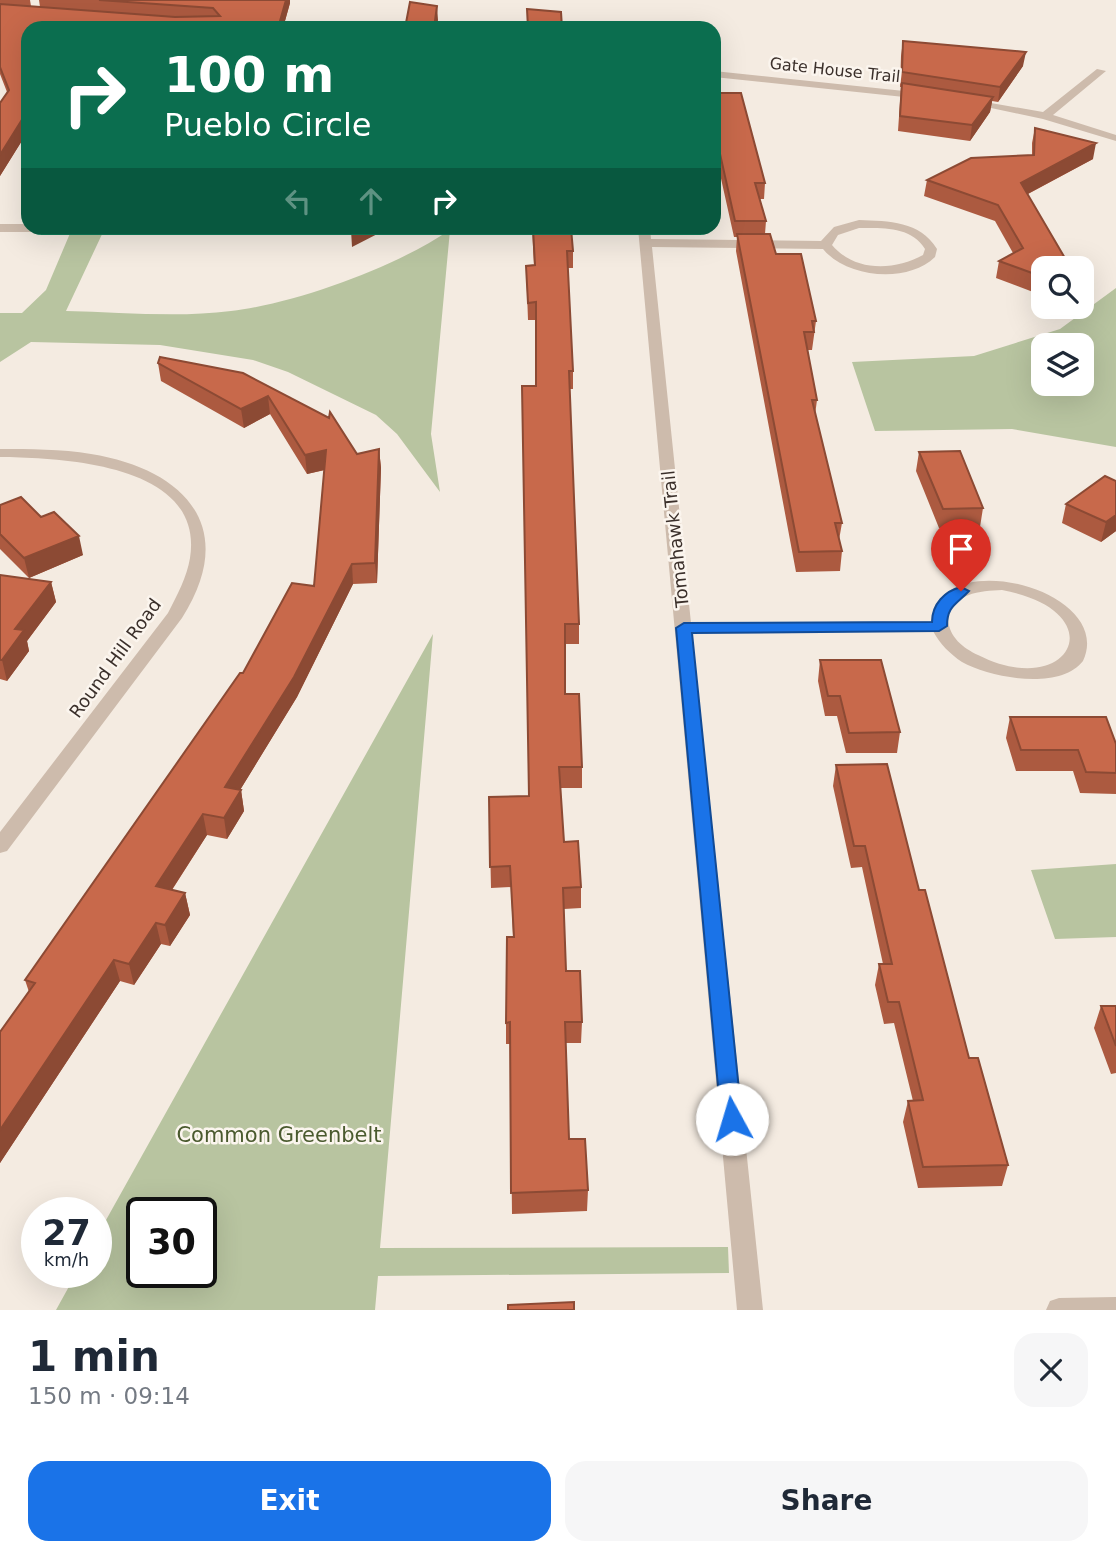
<!DOCTYPE html>
<html lang="en">
<head>
<meta charset="utf-8">
<style>
  :root { --surface:#fff; --page:#f6f6f7; --text:#1f2937; --muted:#747a83; --accent:#1a73e8 }
  body { margin:0; font-family:"DejaVu Sans",sans-serif; background:var(--page); color:var(--text); height:100vh; display:flex; flex-direction:column; font-size:26px; white-space:nowrap }
  * { box-sizing:border-box; margin:0 }
  p { font-size:23px; color:var(--muted) }
  .icon { flex:none; width:38px; height:38px; fill:none; stroke:currentColor; stroke-width:2; stroke-linecap:round; stroke-linejoin:round }
  .map { position:relative; height:1310px; overflow:hidden }
  .drawer { display:flex; flex-direction:column; background:var(--surface); flex:1 }
  .drawer>* { flex:none }
  .hud { position:absolute; left:21px; top:21px; width:700px; height:214px; border-radius:21px; box-shadow:0 7px 28px #0002; background:#0b6e4f; color:#fff; overflow:hidden }
  .buttons { position:absolute; left:1031px; top:256px; display:grid; gap:14px }
  .buttons a { display:grid; place-items:center; width:63px; height:63px; border-radius:14px; background:var(--surface); box-shadow:0 7px 28px #0002; font-size:35px }
  .speed { position:absolute; left:21px; top:1197px; display:flex; gap:14px; font-size:35px; font-weight:700; text-align:center }
  .speed>* { display:grid; place-content:center; width:91px; height:91px; border-radius:50%; background:var(--surface); box-shadow:0 7px 28px #0002; line-height:1 }
  .speed small { font-size:18px; font-weight:400 }
  .speed .limit { border:4px solid #111; border-radius:10px; background:#fff; color:#111 }
  .pin { position:absolute; display:grid; place-items:center; width:60px; height:60px; color:#fff; margin:-72px -30px; border-radius:50% 50% 50% 0; rotate:-45deg; box-shadow:0 0 7px #0007 }
  .pin .icon { rotate:45deg }
  .me { position:absolute; width:77px; margin:-38px; rotate:354deg; stroke-linejoin:round; filter:drop-shadow(0 0 5px #0008) }
  .turn { display:flex; align-items:center; gap:24px; height:147px; padding:0 28px; font-size:32px }
  .turn .icon { width:91px; height:91px; stroke-width:2.5 }
  .turn b { display:block; font-size:49px; line-height:60px }
  .lanes { display:flex; align-items:center; height:66px; padding:0 28px; background:#0003; justify-content:center; gap:35px; direction:ltr }
  .lanes .off { opacity:.35 }
  .round { display:grid; place-items:center; flex:none; width:74px; height:74px; border-radius:21px; background:var(--page) }
  .headline { display:flex; align-items:center; justify-content:space-between; height:119px; padding:0 28px }
  h1 { font-size:42px; font-weight:800; line-height:52px }
  .primary-button { display:flex; gap:14px; margin-top:auto; padding:14px 28px }
  .primary-button a { flex:1; height:80px; border-radius:21px; background:var(--accent); color:#fff; font-size:28px; font-weight:800; line-height:80px; text-align:center }
  .primary-button a+a { background:var(--page); color:var(--text) }
  .map>svg:first-child { display:block }
</style>
</head>
<body>
<div class="map">
<svg width="1116" height="1310" viewBox="0 0 1116 1310">
  <rect width="100%" height="100%" fill="#f4ebe1"/>
  <path fill="#b8c4a0" fill-rule="evenodd" d="M104,230L66,311C120,312 177,318 231,311C298,303 395,267 450,230L431,434L440,492L397,434L376,415L288,372L253,360L160,345L31,342L0,362V313H22L46,290L71,231Z
    M1116,288V447L1012,429L875,431L852,362L974,356L1060,329ZM1043,345H1082V383H1043Z
    M433,634L380,1248L728,1247L729,1273L378,1276L375,1310H56L77,1272H96V1238ZM142,1213H201V1272H142Z
    M1116,864V937L1055,939L1031,870Z"/>
  <g fill="none" stroke-linecap="round" stroke-linejoin="round">
    <path fill="#cdbbac" fill-rule="evenodd" d="M1097,69L1106,71L1053,115L1116,135V141L1043,119L963,102L968,99L1043,112Z
      M714,71L923,93L928,96L923,99L714,77Z
      M859,220C889,221 920,221 937,249L935,257C907,284 847,278 823,249L652,247L691,623L931,621C939,543 1116,590 1083,661C1060,691 991,678 962,662C950,654 940,644 933,631L692,633L763,1310H737L638,228H650L651,239L821,241L834,227ZM859,228C882,228 911,226 925,249L923,255C894,271 855,272 832,245L838,235ZM1002,590C1116,611 1071,702 978,655C963,648 949,637 948,619C952,593 980,591 1002,590Z
      M0,224H28V228H188L182,232H0Z
      M0,449C30,449 61,449 91,454C184,469 240,527 182,618L7,851L0,853V832L168,613C177,595 187,577 190,558C205,463 61,458 0,457Z
      M1116,1297V1310H1046L1050,1301L1059,1298Z"/>
  </g>
  <path fill="#ac5a40" d="M0,0H30L31,6L40,7L39,0H290V3L283,28H28V131L0,176L7,92L0,74Z
    M903,41L1023,66L998,102L992,101L990,112L970,141L898,131L901,87H900L901,56Z
    M714,93L765,183L764,199H760L766,221L765,234L776,254L816,321L812,350H807L817,400L815,415L842,523L839,540L842,551L840,571L796,572L736,251L737,237H734L714,147Z
    M1035,128L1093,159L1028,194L1043,268V295H1041L996,278L999,261L1013,253L995,221L924,196L927,180L1032,155V143Z
    M532,228H571L573,251V268H568L573,371V389H569L579,624V644H565V694L582,767V788H560L564,842L581,887V908L564,909L566,971L582,1022L581,1043H566L569,1139L588,1190L587,1211L512,1214L510,1044H506V1023L513,937L511,887L491,888L489,797L529,796L536,320H528L526,266L534,265Z
    M158,363L243,373L357,454L379,449L381,468L377,583L353,584L297,697L240,790H241L244,811L227,839L207,835L172,890L185,893L190,915L170,946L161,944L134,985L120,981L0,1163V1032L29,992L25,980L243,673L314,586L325,470L307,474L270,414L244,428L161,381Z
    M919,452L983,508L980,527L939,528L916,471Z
    M1105,476L1116,531L1101,542L1062,523L1066,504Z
    M0,505L41,517L83,555L29,578L0,549Z
    M0,575L51,582L56,602L27,641L29,651L7,681L0,679Z
    M820,660L900,732L897,753H846L837,716H825L818,681Z
    M1010,717L1116,744V794L1080,793L1073,771H1016L1006,738Z
    M836,765L919,890L969,1058L1008,1165L1002,1186L918,1188L903,1122L908,1101H913L894,1023L884,1024L875,985L879,964H883L862,867L851,868L833,786Z
    M1101,1006H1116V1073L1111,1074L1094,1028Z"/>
  <path fill="#8c4a34" d="M286,0H290V3L283,28H278Z
    M437,6L438,20L437,28H434Z
    M1026,52L1023,66L998,102L1000,87Z
    M993,97L990,112L970,141L972,125Z
    M28,110V131L0,176V155Z
    M1096,143L1093,159L1018,199L1021,183Z
    M356,228H389L352,247L351,230Z
    M268,396L270,414L244,428L241,409Z
    M379,449L381,468L377,583L375,563Z
    M326,450L328,469L307,474L305,455Z
    M1116,515V531L1101,542L1106,522Z
    M79,536L83,555L29,578L24,558Z
    M352,564L353,584L297,697L229,808L225,787Z
    M51,582L56,602L27,641L29,651L7,681L2,660L15,629Z
    M241,790L244,811L227,839L224,818Z
    M203,814L207,835L160,908L156,886Z
    M185,893L190,915L170,946L165,925Z
    M156,923L161,944L134,985L129,964Z
    M114,960L120,981L0,1163V1130Z"/>
  <path fill="#c8694b" stroke="#8c4a34" stroke-width="2" d="M99,0H286L278,28H28V110L0,155V103L9,90L0,67V4L175,17L220,16L213,8Z
    M410,2L437,6L434,28H405Z
    M527,9L561,12L562,28H528Z
    M903,41L1026,52L1000,87L902,72Z
    M902,83L993,97L972,125L900,116Z
    M714,93H741L765,183H755L766,221H735L714,127Z
    M1035,128L1096,143L1021,183L1069,265L1063,268H1043V277L999,261L1023,248L998,205L927,180L971,158L1034,155Z
    M533,228H571L573,251H567L573,371H569L579,624H565V694H579L582,767H559L564,842L578,841L581,887L563,888L566,971H580L582,1022H565L569,1139H585L588,1190L511,1193L510,1022L506,1023L507,937H514L510,866L490,867L489,797L529,796L522,386H536V302L528,303L526,266L535,265Z
    M737,234H770L776,254H801L816,321H812L814,332H804L817,400H812L842,523H835L842,551L799,552Z
    M160,357L243,373L329,418L330,412L357,454L379,449L375,563L352,564L294,677L225,787L241,790L224,818L203,814L156,886L185,893L165,925L156,923L129,964L114,960L0,1130V1032L35,983L25,980L240,673H243L292,583L314,586L326,450L305,455L268,396L241,409L158,363Z
    M960,451L983,508L943,509L919,452Z
    M1105,476L1116,481V515L1106,522L1066,504Z
    M21,497L41,517L54,512L79,536L24,558L0,534V505Z
    M0,575L51,582L15,629L24,630L2,660H0Z
    M820,660H881L900,732L849,733L840,696H828Z
    M1010,717H1106L1116,744V773L1086,772L1078,750H1021Z
    M887,764L919,890H925L969,1058H978L1008,1165L923,1167L908,1101L923,1100L899,1002H888L879,964H892L865,846H854L836,765Z
    M1101,1006H1116V1046Z
    M574,1302V1310H508V1305Z"/>
  <path fill="#1a73e8" stroke="#114b97" stroke-width="2" d="M961,587L969,591C956,605 947,606 947,626L939,631L692,633L742,1119L739,1125L732,1128L724,1125L721,1119L676,628L684,623L932,622C932,604 945,591 961,587Z"/>
  <g text-anchor="middle" dominant-baseline="central" stroke-width="5" stroke-linejoin="round" paint-order="stroke">
    <g font-size="16" fill="#3b302b" stroke="#fbf5ee">
      <text transform="translate(835 70) rotate(6)">Gate House Trail</text>
    </g>
    <g font-size="18" fill="#3b302b" stroke="#fbf5ee">
      <text transform="translate(675 539) rotate(-96)">Tomahawk Trail</text>
      <text transform="translate(115 658) rotate(-54)">Round Hill Road</text>
    </g>
    <g font-size="21" fill="#4a5a2e" stroke="#fbf5ee">
      <text x="279" y="1135">Common Greenbelt</text>
    </g>
  </g>
</svg>
<div class="buttons">
<a><svg class="icon" aria-label="search" viewBox="0 0 24 24"><circle cx="10" cy="10" r="6"/><path d="M15 15l6 6"/></svg></a>
<a><svg class="icon" aria-label="layers" viewBox="0 0 24 24"><path d="M12 4l9 5-9 5-9-5zM3 14l9 5 9-5"/></svg></a>
</div>
<div class="speed"><div>27<small>km/h</small></div><div class="limit">30</div></div>
<div class="pin" style="left:961px;top:591px;background:#d93025"><svg class="icon" aria-label="arrive" viewBox="0 0 24 24"><path d="M6 21V4h12l-3 4 3 4H6"/></svg></div>
<svg class="me" style="left:732px;top:1119px" viewBox="-20 -20 40 40"><circle r="19" fill="#fff"/><path d="M0-13L10 11 0 6-10 11z" fill="#1a73e8"/></svg>
<div class="hud">
<div class="turn"><svg class="icon" aria-label="right" viewBox="0 0 24 24"><path d="M7 20v-9h11M14 6l5 5-5 5"/></svg><div><b>100 m</b>Pueblo Circle</div></div>
<div class="lanes"><svg class="icon off" aria-label="left" viewBox="0 0 24 24"><path d="M17 20v-9H6M10 6l-5 5 5 5"/></svg><svg class="icon off" aria-label="ahead" viewBox="0 0 24 24"><path d="M12 20V5M6 11l6-6 6 6"/></svg><svg class="icon" aria-label="right" viewBox="0 0 24 24"><path d="M7 20v-9h11M14 6l5 5-5 5"/></svg></div>
</div>
</div>
<section class="drawer">
<div class="headline"><div><h1>1 min</h1><p>150 m · 09:14</p></div><a class="round"><svg class="icon" aria-label="close" viewBox="0 0 24 24"><path d="M6 6l12 12M18 6L6 18"/></svg></a></div>
<div class="primary-button"><a>Exit</a><a>Share</a></div>
</section>
</body>
</html>
